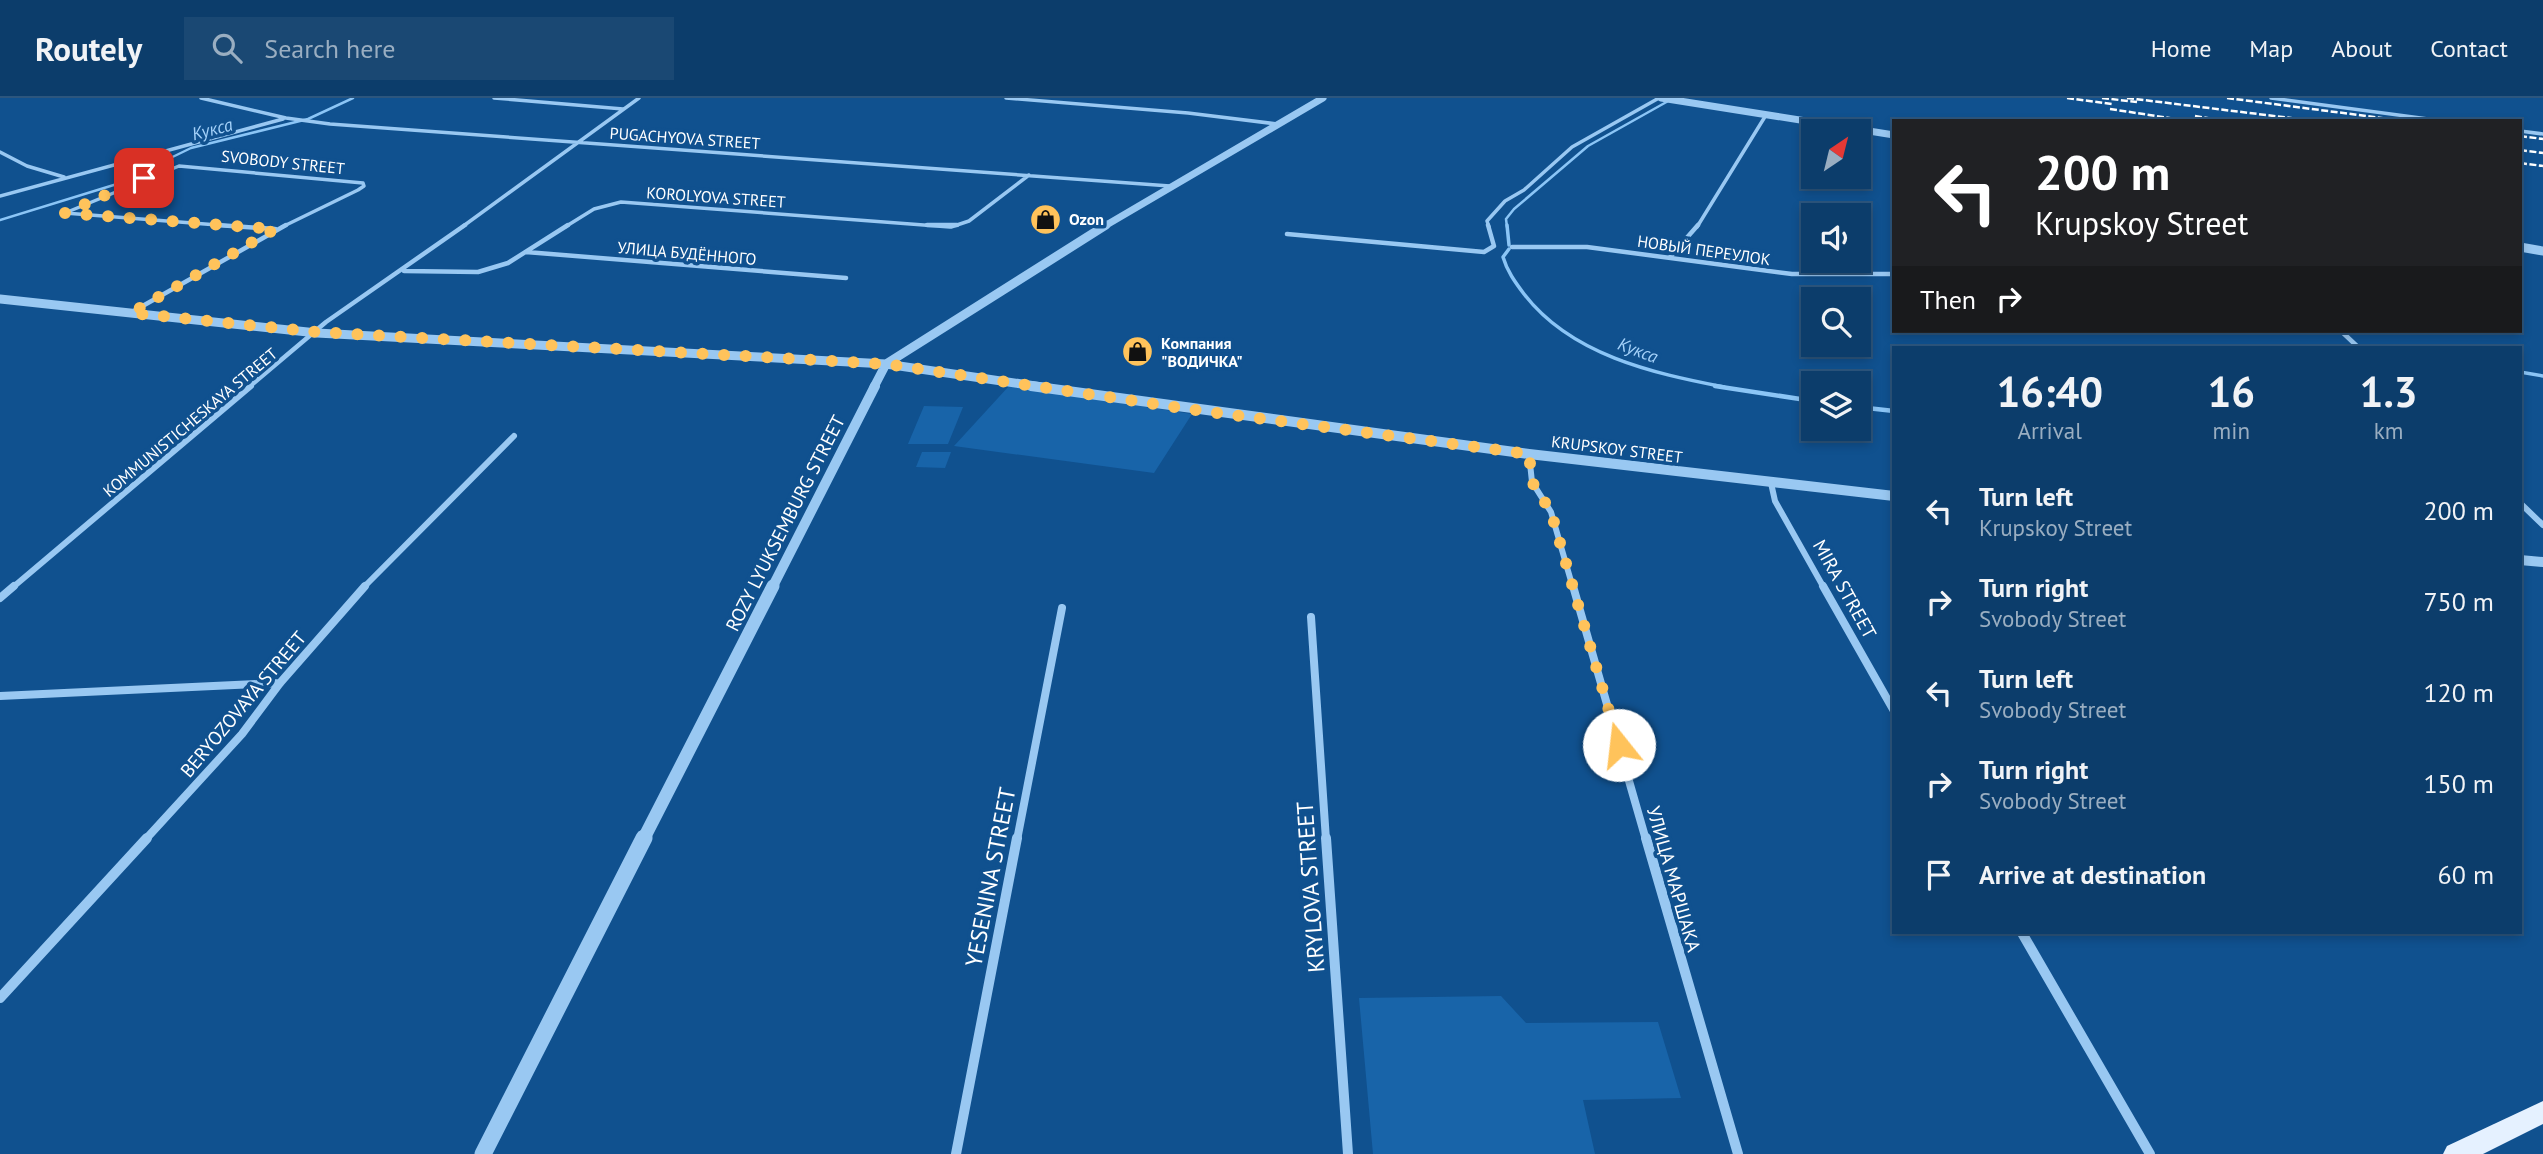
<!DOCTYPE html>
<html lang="en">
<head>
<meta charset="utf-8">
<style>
  :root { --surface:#0c3d6b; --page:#1a4873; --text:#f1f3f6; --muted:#9aaec1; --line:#2c567e }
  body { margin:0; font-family:"PT Sans",sans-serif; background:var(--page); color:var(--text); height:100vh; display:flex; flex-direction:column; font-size:26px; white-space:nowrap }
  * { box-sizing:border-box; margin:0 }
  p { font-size:23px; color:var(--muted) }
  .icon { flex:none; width:38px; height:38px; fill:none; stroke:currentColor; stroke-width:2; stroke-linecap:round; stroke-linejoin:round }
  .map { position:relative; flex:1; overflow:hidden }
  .drawer { position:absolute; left:1892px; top:248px; width:630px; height:588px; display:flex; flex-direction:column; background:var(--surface); border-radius:0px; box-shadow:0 4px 10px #0003,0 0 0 2px var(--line) }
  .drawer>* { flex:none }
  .top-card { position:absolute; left:1892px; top:21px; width:630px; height:214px; border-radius:0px; box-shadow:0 4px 10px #0003,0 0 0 2px var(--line); background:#202124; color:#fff; overflow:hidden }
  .needle { width:46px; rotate:35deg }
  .fabs { position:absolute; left:1801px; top:21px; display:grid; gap:14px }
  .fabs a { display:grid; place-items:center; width:70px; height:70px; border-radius:0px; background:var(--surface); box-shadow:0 4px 10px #0003,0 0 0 2px var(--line); font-size:35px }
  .pin { position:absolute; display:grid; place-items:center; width:60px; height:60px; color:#fff; margin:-30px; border-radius:14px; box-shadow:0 4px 10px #0006 }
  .me { position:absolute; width:77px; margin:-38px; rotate:344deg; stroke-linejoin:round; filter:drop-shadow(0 0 5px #0008) }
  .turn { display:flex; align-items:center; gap:24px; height:147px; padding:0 28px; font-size:32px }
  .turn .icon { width:91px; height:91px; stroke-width:2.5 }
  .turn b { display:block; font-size:49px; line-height:60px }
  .then { display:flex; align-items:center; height:66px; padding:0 28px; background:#0003; gap:14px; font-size:26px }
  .eta { display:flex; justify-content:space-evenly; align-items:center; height:119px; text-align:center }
  .eta b { font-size:42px; font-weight:600; line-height:49px }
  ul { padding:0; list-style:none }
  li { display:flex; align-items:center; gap:21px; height:91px; padding:0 28px }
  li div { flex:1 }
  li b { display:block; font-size:26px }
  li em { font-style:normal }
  header { display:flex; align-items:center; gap:42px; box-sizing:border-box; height:98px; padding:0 35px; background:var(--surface); border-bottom:2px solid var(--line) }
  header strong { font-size:33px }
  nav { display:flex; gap:38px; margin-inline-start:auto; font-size:24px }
  .search { width:490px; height:63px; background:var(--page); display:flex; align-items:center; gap:18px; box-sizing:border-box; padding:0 24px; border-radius:0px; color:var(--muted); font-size:26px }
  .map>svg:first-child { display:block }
</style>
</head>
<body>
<header>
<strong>Routely</strong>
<div class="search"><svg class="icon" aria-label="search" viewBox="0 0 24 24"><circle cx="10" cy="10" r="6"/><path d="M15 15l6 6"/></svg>Search here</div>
<nav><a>Home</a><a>Map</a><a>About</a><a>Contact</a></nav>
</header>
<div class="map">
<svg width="2543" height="1056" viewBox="0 0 2543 1056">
  <rect width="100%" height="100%" fill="#10518f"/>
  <path fill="#1864a9" d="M1009,288L1192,316L1154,375L954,348Z
    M924,308L963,309L948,346H908Z
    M922,354H951L945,370L916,369Z
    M1501,898L1526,925L1658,924L1681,1000L1583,1002L1595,1056H1373L1359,900Z"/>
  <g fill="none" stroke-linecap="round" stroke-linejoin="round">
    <path stroke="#8bc5f6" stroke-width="2.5" d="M0,122L117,86L191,50L308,21L353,0
      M1507,129L1506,121L1514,111L1588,48L1670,2"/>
    <path stroke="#8bc5f6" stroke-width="3.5" d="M1507,127L1509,147
      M1509,151L1503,159C1507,173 1515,184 1524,196C1571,257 1652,275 1724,289
      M2520,274L2543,278"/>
    <path stroke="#8bc5f6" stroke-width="4.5" d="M1715,288L1813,303
      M1858,309L1894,313"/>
    <path stroke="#99c8f2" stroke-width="3.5" d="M201,0L286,20L330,26L1170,88
      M494,0L623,11
      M1006,0L1188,15L1277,26
      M2271,0L2443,23
      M2520,33L2543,36
      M0,54L27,68L64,79
      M0,98L283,21
      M243,129L65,115L179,68L363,85L364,88L358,92L282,129
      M462,129L639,0
      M565,129L594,111L621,104L950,129
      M951,129L969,123L1029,77
      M1489,129L1487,123L1505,103L1524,92L1572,49L1659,0
      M1697,129L1766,17"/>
    <path stroke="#99c8f2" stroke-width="4.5" d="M217,127L275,131
      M927,127H957
      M1287,136L1484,154L1494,148L1488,127
      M1512,149H1587L1792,176H1894
      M526,154L846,180
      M1670,159L1698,127
      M404,173L478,174L508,165L568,127
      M132,214L286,127
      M2341,233L2359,250
      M249,289L326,224L465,127"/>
    <path stroke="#99c8f2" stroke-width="6" d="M1529,356L1532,384L1551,414L1573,490
      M1771,385L1775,403L1824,490
      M2520,405L2543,427
      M12,490L251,288
      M363,490L514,338"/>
    <path stroke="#99c8f2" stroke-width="8" d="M1573,488L1646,742
      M1823,488L1894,613
      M0,500L14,488
      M1311,519L1326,742
      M0,598L280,585
      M145,742L242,636L280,585L365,488
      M1017,742L1062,510"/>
    <path stroke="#99c8f2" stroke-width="10" d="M1326,740L1348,1056
      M1646,740L1738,1056
      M2022,835L2150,1056
      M0,900L147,740
      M956,1056L1017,740"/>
    <path stroke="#99c8f2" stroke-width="7" d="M1661,0L1894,37
      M1103,129L1323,0"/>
    <path stroke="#99c8f2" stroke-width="9" d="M2520,149L2543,153
      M0,201L317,235L886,266L1042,289
      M874,289L886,266L1106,127"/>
    <path stroke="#99c8f2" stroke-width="10" d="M1031,288L1529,356L1894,398
      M2520,462L2543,464
      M772,490L875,288"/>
    <path stroke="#99c8f2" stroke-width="13" d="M643,742L773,488"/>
    <path stroke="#99c8f2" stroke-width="17" d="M483,1056L644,740"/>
    <path fill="#e5f1ff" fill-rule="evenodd" d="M2543,1003V1026L2483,1056H2443L2447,1048Z"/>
    <path stroke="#fff" stroke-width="2.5" stroke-dasharray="7 2.5" stroke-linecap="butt" d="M2067,0L2112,6
      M2102,0L2137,4
      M2127,0L2315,23
      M2227,0L2405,23
      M2110,11L2189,23
      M2195,18L2226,23
      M2520,38L2543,41
      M2520,52L2543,55
      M2520,65L2543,68"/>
  </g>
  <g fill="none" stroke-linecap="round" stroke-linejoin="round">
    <path stroke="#ffc35b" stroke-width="12" stroke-dasharray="0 21.6" d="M144,80L65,115L275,131L131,215L317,234L886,266L1195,312L1529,356L1532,384L1551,414L1619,647"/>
  </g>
  <defs>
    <symbol id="shop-disc" viewBox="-11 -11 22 22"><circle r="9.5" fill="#ffc35b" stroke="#10518f"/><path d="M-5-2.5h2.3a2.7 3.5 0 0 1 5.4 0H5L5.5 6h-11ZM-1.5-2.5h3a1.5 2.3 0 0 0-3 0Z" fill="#111"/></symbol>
  </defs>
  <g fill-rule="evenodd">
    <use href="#shop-disc" x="1028" y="104" width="35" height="35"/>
    <use href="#shop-disc" x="1120" y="236" width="35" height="35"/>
  </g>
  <g text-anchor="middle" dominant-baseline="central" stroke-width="7" stroke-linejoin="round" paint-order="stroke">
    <g font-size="16" fill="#fff" stroke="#10518f">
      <text transform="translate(685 40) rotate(4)">PUGACHYOVA STREET</text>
      <text transform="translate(283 64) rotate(6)">SVOBODY STREET</text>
      <text transform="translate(716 99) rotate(4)">KOROLYOVA STREET</text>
      <text transform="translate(1704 152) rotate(8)">НОВЫЙ ПЕРЕУЛОК</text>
      <text transform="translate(687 155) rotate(5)">УЛИЦА БУДЁННОГО</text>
      <text transform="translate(190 324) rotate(-40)">KOMMUNISTICHESKAYA STREET</text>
      <text transform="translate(1617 351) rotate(7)">KRUPSKOY STREET</text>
    </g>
    <g font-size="16" font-weight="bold" fill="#fff" stroke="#10518f" text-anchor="start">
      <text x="1069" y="121">Ozon</text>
      <text x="1161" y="245">Компания<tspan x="1161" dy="18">"ВОДИЧКА"</tspan></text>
    </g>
    <g font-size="18" font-style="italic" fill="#a5d2fa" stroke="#10518f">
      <text transform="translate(212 31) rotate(-15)">Кукса</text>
      <text transform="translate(1638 252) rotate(21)">Кукса</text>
    </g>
    <g font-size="19" fill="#fff" stroke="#10518f">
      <text transform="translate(785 425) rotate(-63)">ROZY LYUKSEMBURG STREET</text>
      <text transform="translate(1845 491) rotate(61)">MIRA STREET</text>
      <text transform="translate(243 606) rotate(-50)">BERYOZOVAYA STREET</text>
      <text transform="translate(1674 781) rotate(74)">УЛИЦА МАРШАКА</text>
    </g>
    <g font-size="23" fill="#fff" stroke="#10518f">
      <text transform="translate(990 779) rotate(-79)">YESENINA STREET</text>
      <text transform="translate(1310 789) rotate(-94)">KRYLOVA STREET</text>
    </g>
  </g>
</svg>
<div class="fabs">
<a><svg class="needle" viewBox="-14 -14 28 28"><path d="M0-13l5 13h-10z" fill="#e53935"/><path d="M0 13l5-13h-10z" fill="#9aaec1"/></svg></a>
<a><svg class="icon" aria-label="sound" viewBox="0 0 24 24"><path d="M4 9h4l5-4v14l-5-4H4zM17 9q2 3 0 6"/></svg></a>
<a><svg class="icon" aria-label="search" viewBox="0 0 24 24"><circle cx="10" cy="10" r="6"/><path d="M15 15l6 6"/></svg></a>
<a><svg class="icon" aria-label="layers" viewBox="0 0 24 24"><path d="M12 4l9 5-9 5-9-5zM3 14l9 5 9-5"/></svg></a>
</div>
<div class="pin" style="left:144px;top:80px;background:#d93025"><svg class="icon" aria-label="arrive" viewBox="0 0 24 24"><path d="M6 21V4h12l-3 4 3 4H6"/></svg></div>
<svg class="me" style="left:1619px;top:647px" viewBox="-20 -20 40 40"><circle r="19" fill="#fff"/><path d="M0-13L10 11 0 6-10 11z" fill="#ffc35b"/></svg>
<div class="top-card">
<div class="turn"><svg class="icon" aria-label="left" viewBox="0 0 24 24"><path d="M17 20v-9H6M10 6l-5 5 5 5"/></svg><div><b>200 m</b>Krupskoy Street</div></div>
<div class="then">Then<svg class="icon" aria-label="right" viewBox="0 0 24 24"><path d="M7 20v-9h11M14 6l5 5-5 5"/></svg></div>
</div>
<section class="drawer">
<div class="eta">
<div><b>16:40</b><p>Arrival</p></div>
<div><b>16</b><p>min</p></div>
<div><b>1.3</b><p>km</p></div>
</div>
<ul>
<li><svg class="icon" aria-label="left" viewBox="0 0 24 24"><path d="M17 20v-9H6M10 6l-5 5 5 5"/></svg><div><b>Turn left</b><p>Krupskoy Street</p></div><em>200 m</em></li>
<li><svg class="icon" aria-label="right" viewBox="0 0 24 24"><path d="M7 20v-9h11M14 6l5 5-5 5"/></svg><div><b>Turn right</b><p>Svobody Street</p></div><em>750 m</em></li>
<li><svg class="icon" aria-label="left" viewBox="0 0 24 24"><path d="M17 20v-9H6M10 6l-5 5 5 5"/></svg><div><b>Turn left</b><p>Svobody Street</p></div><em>120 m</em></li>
<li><svg class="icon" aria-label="right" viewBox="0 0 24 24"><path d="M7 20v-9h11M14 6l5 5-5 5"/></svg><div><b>Turn right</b><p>Svobody Street</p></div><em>150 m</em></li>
<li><svg class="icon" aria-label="arrive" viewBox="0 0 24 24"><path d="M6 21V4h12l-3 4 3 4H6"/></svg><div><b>Arrive at destination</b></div><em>60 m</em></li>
</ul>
</section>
</div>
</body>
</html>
